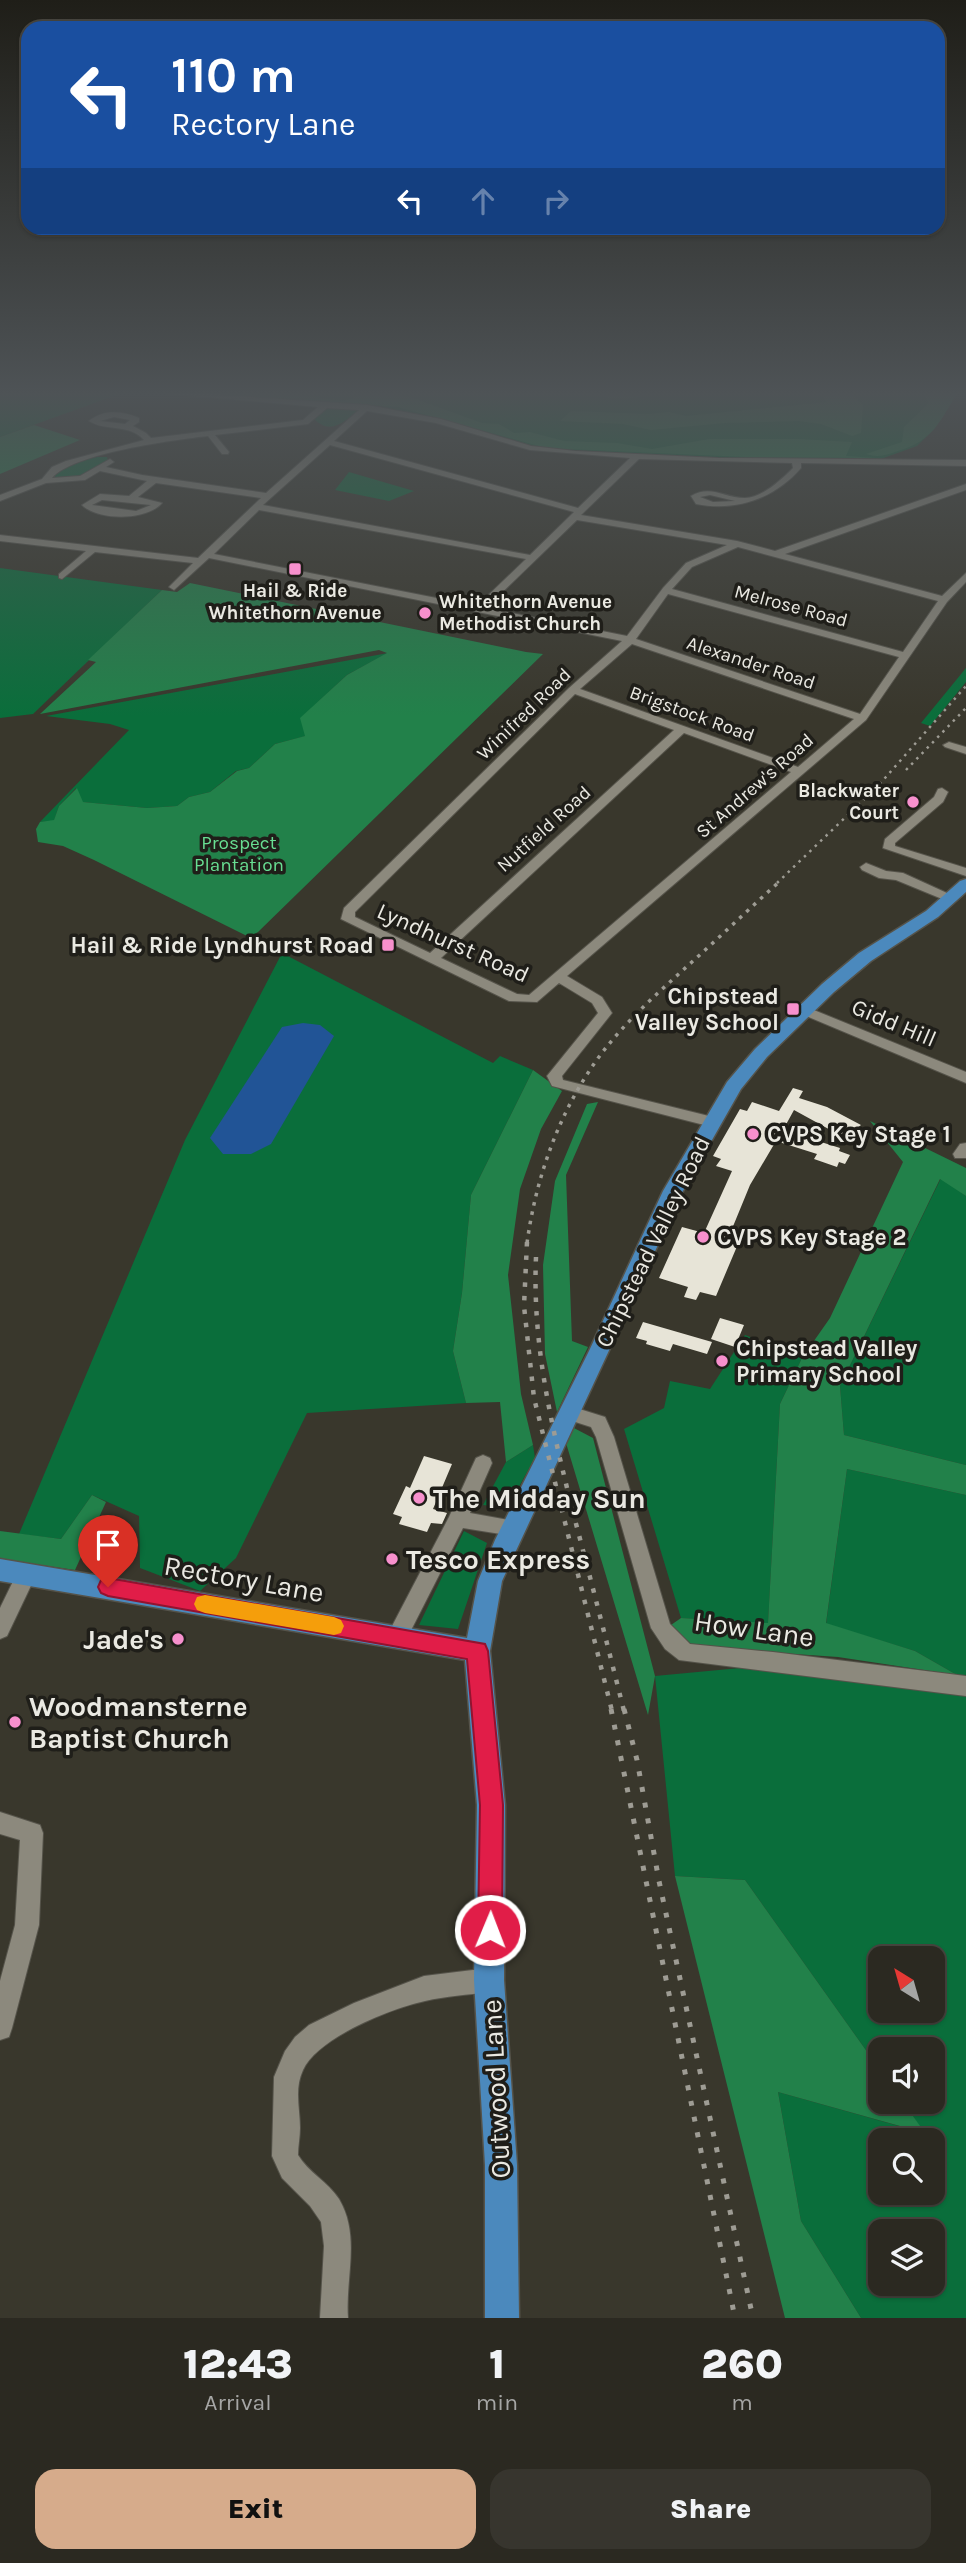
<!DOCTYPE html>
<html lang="en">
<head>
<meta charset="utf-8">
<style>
  :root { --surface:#2b2921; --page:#37352e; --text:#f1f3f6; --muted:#a6a6a5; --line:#47453f; --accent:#d6ab8b }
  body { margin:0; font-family:Karla,sans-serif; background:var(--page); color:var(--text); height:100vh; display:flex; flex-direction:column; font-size:26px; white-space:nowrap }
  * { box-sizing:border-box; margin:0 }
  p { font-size:23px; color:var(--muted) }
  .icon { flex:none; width:38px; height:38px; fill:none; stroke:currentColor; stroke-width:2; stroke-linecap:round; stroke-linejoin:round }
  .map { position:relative; height:2318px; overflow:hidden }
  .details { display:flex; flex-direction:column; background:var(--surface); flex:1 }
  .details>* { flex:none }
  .banner { position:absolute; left:21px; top:21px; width:924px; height:214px; border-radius:21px; box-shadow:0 2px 5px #0004,0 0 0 2px var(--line); background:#1a4fa0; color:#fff; overflow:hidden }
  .needle { width:46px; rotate:323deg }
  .buttons { position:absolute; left:868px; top:1946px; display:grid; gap:14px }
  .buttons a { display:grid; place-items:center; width:77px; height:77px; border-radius:14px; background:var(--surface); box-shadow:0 2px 5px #0004,0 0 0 2px var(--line); font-size:35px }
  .pin { position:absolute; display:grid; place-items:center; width:60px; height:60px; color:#fff; margin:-72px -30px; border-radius:50% 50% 50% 0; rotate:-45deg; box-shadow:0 0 7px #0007 }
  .pin .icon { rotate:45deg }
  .me { position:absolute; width:77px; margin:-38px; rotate:1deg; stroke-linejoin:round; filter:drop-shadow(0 0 5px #0008) }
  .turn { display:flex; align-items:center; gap:24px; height:147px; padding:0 35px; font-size:32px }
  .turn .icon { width:91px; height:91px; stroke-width:2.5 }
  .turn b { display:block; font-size:49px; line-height:60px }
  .lanes { display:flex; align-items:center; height:66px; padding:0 35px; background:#0003; justify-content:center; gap:35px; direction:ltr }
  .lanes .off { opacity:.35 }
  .eta { display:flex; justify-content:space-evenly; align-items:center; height:119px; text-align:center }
  .eta b { font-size:42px; font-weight:800; line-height:49px }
  .cta { display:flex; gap:14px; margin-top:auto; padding:14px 35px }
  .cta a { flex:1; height:80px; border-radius:21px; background:var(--accent); color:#111; font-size:28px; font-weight:800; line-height:80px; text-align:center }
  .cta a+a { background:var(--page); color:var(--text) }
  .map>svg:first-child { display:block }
</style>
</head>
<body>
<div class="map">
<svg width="966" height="2318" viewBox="0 0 966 2318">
  <rect width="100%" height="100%" fill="#39372c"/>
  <path fill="#0a6e3b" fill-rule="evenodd" d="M0,392H125L0,437Z
    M202,392H957L935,428L917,446L878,460H744L538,448L461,425L371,404Z
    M328,406L360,409C345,421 331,436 314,419Z
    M97,457H107L108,461L79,478L55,479L52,477C64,464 81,461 97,457Z
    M349,472L414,491L389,501L335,490Z
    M0,568L162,590L33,714L0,718Z
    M388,653L347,675L301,718L306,736L275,744L249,768L236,771L210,792L189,797L177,806L147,808L82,802L76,788L59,806L54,821L40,822L129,730L110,724L46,716Z
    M966,668V682L930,726L921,723Z
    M282,953L493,1063L500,1056L533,1070L471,1195L462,1293L453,1351L466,1403L307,1413L236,1558L200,1591L140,1568L139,1516L92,1495L61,1539L19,1534L185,1140Z
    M941,1178L966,1196V1465L844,1435L840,1386Z
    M745,1335L802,1358L780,1404L768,1624L681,1618L624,1429L664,1408L670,1381L710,1389Z
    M533,1445L535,1458L507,1508L483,1505L506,1462Z
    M847,1469L966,1495V1677L957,1675L915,1651L826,1624Z
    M464,1531L487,1543L458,1629L419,1625Z
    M740,1668L966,1687V2318H861L801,2221L778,2092L924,2133L903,2102H933V2049H880V2070L745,1880L675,1876L655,1676ZM880,1958H933V2011H880ZM880,2140H933V2193H880ZM880,2231H933V2284H880Z"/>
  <path fill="#22814a" d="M169,392H276L344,401L370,392H386L416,399L482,423L499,424L514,433L530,432L564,441L617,443L652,449L709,439H799L852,442L846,456L876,458L745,457L546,448L398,407Z
    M553,392H670L673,393L623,399Z
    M806,392H849L863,405L861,433L852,436L821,424L799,421L725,423L651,430L623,424L560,421L571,411L648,414L669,412L686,416L827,402L822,396Z
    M923,392H958C940,421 933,441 898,451C886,455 879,458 866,454L902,442L904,427L929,403Z
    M34,425L80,440L0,474V437Z
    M190,583L526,652L543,654L258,932L249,937L94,860L63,846L38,842L36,829L40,822L54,820L59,806L77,788L83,802L147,808L177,806L189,797L210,792L237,771L249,768L275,744L305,736L300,718L347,675L387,653L379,650L40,714L96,662L88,660L162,590L177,592Z
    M533,1070L562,1091L541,1129L520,1189L508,1275L521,1394L533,1445L506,1462L500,1402L466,1403L453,1351L462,1293L471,1195Z
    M598,1102L566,1175L572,1341L588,1347L557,1412L545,1354L543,1265L555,1181L587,1104Z
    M870,1121L966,1168V1196L940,1179L840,1386L844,1435L966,1465V1495L847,1469L826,1623L915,1651L957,1675L838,1657L692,1647L671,1625L681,1618L768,1623L780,1404L802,1358L830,1318L903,1162Z
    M572,1427L593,1438L655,1676L648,1715L566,1443Z
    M92,1495L106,1502L75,1570L0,1559V1531L61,1539Z
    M675,1876L745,1880L880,2070V2102H903L925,2133L778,2092L801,2221L861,2318H785Z"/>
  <path fill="#215496" d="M303,1023L320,1025L334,1036L271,1144L251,1154H223L210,1138L282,1027Z"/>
  <path fill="#e7e4d7" d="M793,1088L803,1091L799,1098L827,1107L861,1125L845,1138L794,1110L783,1130L840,1148L839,1151L850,1155L845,1164L839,1162L837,1167L814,1159L817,1154L776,1141L750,1185L727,1241L738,1244L716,1296L700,1292L696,1300L684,1297L688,1287L659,1278L682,1227L704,1233L732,1171L716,1166L721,1159L713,1156L740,1109L747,1111L752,1102L779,1111Z
    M720,1318L744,1325L735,1347L711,1339Z
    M643,1322L712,1342L707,1354L673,1344L670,1351L646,1344L647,1341L636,1338Z
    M424,1456L452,1464L433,1509L447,1513L442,1524L431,1523L427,1532L399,1524L402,1517L393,1514L406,1486L410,1488Z"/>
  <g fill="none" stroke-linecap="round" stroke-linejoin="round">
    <defs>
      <path id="minor" d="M149,392H179L367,405L441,419L531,446L575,451L718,458L966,460V466L801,463V468C774,499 736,512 696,504L691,496C711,484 724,498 745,498C762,498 782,479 793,468L792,463L639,459L581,515L737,541L775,551L966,484V490L785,554L942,596L966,573V582L947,602L866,720L567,976L602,997L612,1013L562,1076L563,1080L717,1118L720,1122L717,1126L712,1127L552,1086L547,1076L598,1013L592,1003L559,983L537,1002L509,1001L341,919L344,908L569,688L622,641L209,558L174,590L169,587L193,563L95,552L62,579L59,578V574L86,551L0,541V535L198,558L261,498L156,483L138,497L162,503C147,521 98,521 82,505L100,494L129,496L147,481L100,471L85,480L46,483L0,501V495L42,479L52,467L66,461L144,440C129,423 106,432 89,421C104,409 122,411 139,418V422L133,426L146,433L151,438L303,420L318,407ZM327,408L359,410L266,493L142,475L106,467L114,462L110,459L80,476L52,478C73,453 174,440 208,436L222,454H228L229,452L215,435L308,424ZM367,411L436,423L530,450L630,458L578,508L334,441ZM114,417L130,420L125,424L100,421ZM330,445L574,512L530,555L263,505ZM710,495L735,501L713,502L700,497ZM102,500L151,505L136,511L92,505ZM259,510L526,559L477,606L214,554ZM577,520L727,545L686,563L663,588L627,636L486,608ZM738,547L938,601L903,652L672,589L692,567ZM668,594L899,657L860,714L636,639ZM632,644L854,719L798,767L580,689ZM575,694L674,730L430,953L355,917V912ZM684,733L791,772L529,995L517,994L441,958Z
        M949,742L966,747V754L945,747L943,745Z
        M942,788L948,792L943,802L895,843V846L966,868V876L883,848L885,839L934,797L938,789Z
        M866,863L886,871L903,873L958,898L952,902L947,901L896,880L879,878L862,870L860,867Z
        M804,1006L966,1072V1083L799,1013L797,1010Z
        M966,1143V1158H955L953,1154L960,1144Z
        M570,1406L605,1417L614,1437L670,1624L690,1644L773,1652L966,1676V1696L679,1660L665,1649L651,1628L596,1437L591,1427L563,1418L561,1413L563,1408Z
        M483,1455L490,1458L492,1463L470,1513L520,1522L523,1528L520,1534L513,1536L463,1528L404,1644L397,1646L390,1644L387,1637L390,1630L449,1517L476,1458Z
        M27,1564L34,1567L37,1573L7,1636L0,1639V1608L20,1567Z
        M0,1812L40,1825L43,1833L39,1925L12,2028L9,2037L0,2040V1981L15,1925L20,1840L0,1834Z
        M489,1968L498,1971L501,1980L498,1989L489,1992C468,1995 446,1996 425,2001C392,2008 317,2038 303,2070C294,2089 300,2109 300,2128C300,2137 298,2146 298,2155C308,2172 328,2182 339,2199C361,2236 345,2278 348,2318H320L324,2246L321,2222L310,2206L282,2178L272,2156L274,2077L285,2051L295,2037L309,2025L354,2003L424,1976Z"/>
      <path id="major" d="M966,879V892L938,917L871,961L834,992L767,1057L741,1089L683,1191L502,1581L490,1651L505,1805L504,1980L517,2165L519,2318H485V2165L474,1980L477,1805L465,1660L0,1581V1559L467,1638L478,1581L495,1540L589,1351L663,1191L727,1082L755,1049L822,984L859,953L926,911L960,881Z"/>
    </defs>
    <use href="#minor" stroke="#55534a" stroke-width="2"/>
    <use href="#major" stroke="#55534a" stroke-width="3"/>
    <use href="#minor" fill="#8c897d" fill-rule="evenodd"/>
    <use href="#major" fill="#4b89bd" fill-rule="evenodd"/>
    <path stroke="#9e9c94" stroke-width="2.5" stroke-dasharray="2.5 5" stroke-linecap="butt" d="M906,770L966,708
      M777,883L878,786L966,686"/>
    <path stroke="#9e9c94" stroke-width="3.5" stroke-dasharray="3.5 6" stroke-linecap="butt" d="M527,1243C536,1178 558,1115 596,1061C623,1023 659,992 693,961C722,935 750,908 779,882"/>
    <path stroke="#9e9c94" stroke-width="4.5" stroke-dasharray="4.5 9" stroke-linecap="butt" d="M527,1242L524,1306L534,1398L612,1711
      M536,1257C532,1348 553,1432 575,1520C592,1584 608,1647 624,1711"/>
    <path stroke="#9e9c94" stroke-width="5" stroke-dasharray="5 11" stroke-linecap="butt" d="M611,1709L735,2318
      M624,1709L637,1760L659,1881L753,2318"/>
  </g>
  <linearGradient id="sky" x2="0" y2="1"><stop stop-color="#1f1e18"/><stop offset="0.55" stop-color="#4e5356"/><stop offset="1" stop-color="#4e5356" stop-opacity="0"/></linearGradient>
  <rect width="966" height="716" fill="url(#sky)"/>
  <path fill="#e11d48" stroke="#92132f" stroke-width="2" d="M108,1578L485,1644L488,1651L503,1805L502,1930L498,1939L490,1942L481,1939L478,1930L480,1805L467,1659L108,1596L101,1593L98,1587L101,1580Z"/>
  <path fill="#f59e0b" d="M205,1595L334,1617L341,1620L344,1626L341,1633L334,1635L205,1613L197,1610L194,1604L197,1597Z"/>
  <g fill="#f790cd" stroke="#1f1e19" stroke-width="2.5">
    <rect x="288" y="562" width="14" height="14" rx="3.5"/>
    <circle cx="425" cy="613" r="7"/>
    <circle cx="913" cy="802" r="7"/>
    <rect x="381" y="938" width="14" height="14" rx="3.5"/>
    <rect x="786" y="1002" width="14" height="14" rx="3.5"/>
    <circle cx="753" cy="1134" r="7"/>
    <circle cx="703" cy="1237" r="7"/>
    <circle cx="722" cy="1361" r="7"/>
    <circle cx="419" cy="1498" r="7"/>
    <circle cx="392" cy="1559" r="7"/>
    <circle cx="178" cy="1639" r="7"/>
    <circle cx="15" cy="1722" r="7"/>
  </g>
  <g text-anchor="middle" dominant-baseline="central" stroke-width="7" stroke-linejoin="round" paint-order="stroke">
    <g font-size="19" font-weight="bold" fill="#eae9e2" stroke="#1f1e19">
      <text x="295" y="591">Hail &amp; Ride<tspan x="295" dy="22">Whitethorn Avenue</tspan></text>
      <text x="439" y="602" text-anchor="start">Whitethorn Avenue<tspan x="439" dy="22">Methodist Church</tspan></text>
      <text x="899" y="791" text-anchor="end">Blackwater<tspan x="899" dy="22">Court</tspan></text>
    </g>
    <g font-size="19" fill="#eae9e2" stroke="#1f1e19">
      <text transform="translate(791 606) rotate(15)">Melrose Road</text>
      <text transform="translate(751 663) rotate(18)">Alexander Road</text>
      <text transform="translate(524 714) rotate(-44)">Winifred Road</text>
      <text transform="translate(692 714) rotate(20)">Brigstock Road</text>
      <text transform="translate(755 786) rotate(-41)">St Andrew's Road</text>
      <text transform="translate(544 829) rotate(-42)">Nutfield Road</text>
    </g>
    <g font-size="19" fill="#68de92" stroke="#1f1e19">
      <text x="239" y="843">Prospect<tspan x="239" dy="22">Plantation</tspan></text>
    </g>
    <g font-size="23" fill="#eae9e2" stroke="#1f1e19">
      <text transform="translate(453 943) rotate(24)">Lyndhurst Road</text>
      <text transform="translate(894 1023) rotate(23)">Gidd Hill</text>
      <text transform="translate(653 1242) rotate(-64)">Chipstead Valley Road</text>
    </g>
    <g font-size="23" font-weight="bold" fill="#eae9e2" stroke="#1f1e19" text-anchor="start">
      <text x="374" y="945" text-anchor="end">Hail &amp; Ride Lyndhurst Road</text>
      <text x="779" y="996" text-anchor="end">Chipstead<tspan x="779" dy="26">Valley School</tspan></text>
      <text x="767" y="1134">CVPS Key Stage 1</text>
      <text x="717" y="1237">CVPS Key Stage 2</text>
      <text x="736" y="1348">Chipstead Valley<tspan x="736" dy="26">Primary School</tspan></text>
    </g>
    <g font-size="28" font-weight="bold" fill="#eae9e2" stroke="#1f1e19" text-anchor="start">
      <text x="433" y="1498">The Midday Sun</text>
      <text x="406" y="1559">Tesco Express</text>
      <text x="164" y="1639" text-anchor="end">Jade's</text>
      <text x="29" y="1706">Woodmansterne<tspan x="29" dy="32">Baptist Church</tspan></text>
    </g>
    <g font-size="28" fill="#eae9e2" stroke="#1f1e19">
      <text transform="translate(244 1579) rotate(10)">Rectory Lane</text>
      <text transform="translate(754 1629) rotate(8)">How Lane</text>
      <text transform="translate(496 2089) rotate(-93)">Outwood Lane</text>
    </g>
  </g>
</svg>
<div class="buttons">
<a><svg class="needle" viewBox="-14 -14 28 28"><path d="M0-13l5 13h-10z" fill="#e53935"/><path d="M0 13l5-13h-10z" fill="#a6a6a5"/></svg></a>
<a><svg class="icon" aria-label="sound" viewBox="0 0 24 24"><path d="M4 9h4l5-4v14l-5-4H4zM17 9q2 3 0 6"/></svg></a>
<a><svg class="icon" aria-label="search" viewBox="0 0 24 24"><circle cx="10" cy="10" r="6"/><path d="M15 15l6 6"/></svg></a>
<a><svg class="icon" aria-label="layers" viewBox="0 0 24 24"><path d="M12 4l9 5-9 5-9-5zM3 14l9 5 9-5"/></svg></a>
</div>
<div class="pin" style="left:108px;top:1587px;background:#d93025"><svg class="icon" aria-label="arrive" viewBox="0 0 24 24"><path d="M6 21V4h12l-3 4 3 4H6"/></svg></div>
<svg class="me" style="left:490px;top:1930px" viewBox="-20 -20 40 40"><circle r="17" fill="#e11d48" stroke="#fff" stroke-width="3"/><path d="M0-11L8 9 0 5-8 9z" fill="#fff"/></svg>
<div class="banner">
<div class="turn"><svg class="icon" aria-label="left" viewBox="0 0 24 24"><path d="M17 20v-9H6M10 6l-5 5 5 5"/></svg><div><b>110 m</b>Rectory Lane</div></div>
<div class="lanes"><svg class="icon" aria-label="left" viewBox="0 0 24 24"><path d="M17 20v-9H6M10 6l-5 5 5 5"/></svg><svg class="icon off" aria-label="ahead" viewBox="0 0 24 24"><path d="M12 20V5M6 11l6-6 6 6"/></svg><svg class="icon off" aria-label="right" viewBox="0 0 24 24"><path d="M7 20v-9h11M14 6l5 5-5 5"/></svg></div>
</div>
</div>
<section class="details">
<div class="eta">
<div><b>12:43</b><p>Arrival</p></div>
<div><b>1</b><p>min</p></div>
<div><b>260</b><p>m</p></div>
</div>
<div class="cta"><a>Exit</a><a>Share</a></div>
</section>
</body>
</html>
